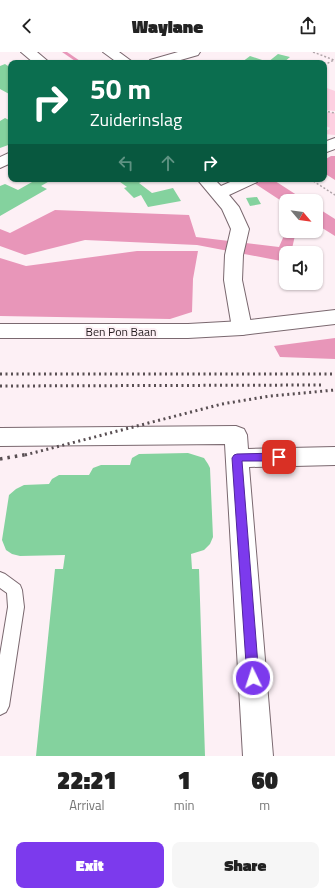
<!DOCTYPE html>
<html lang="en">
<head>
<meta charset="utf-8">
<style>
  :root { --surface:#fff; --page:#f6f6f6; --text:#222; --muted:#767676; --accent:#7c3aed }
  body { margin:0; font-family:"Titillium Web",sans-serif; background:var(--page); color:var(--text); height:100vh; display:flex; flex-direction:column; font-size:15px; white-space:nowrap }
  * { box-sizing:border-box; margin:0 }
  p { font-size:13px; color:var(--muted) }
  .icon { flex:none; width:22px; height:22px; fill:none; stroke:currentColor; stroke-width:2; stroke-linecap:round; stroke-linejoin:round }
  .map { position:relative; height:704px; overflow:hidden }
  .details { display:flex; flex-direction:column; background:var(--surface); flex:1 }
  .details>* { flex:none }
  .guide { position:absolute; left:8px; top:8px; width:319px; height:122px; border-radius:8px; box-shadow:0 1px 3px #0004; background:#0b6e4f; color:#fff; overflow:hidden }
  .needle { width:26px; rotate:119deg }
  .tools { position:absolute; left:279px; top:142px; display:grid; gap:8px }
  .tools a { display:grid; place-items:center; width:44px; height:44px; border-radius:8px; background:var(--surface); box-shadow:0 1px 3px #0004; font-size:20px }
  .pin { position:absolute; display:grid; place-items:center; width:34px; height:34px; color:#fff; margin:-17px; border-radius:8px; box-shadow:0 2px 6px #0006 }
  .me { position:absolute; width:44px; margin:-22px; rotate:356deg; stroke-linejoin:round; filter:drop-shadow(0 0 3px #0008) }
  .turn { display:flex; align-items:center; gap:14px; height:84px; padding:0 16px; font-size:18px }
  .turn .icon { width:52px; height:52px; stroke-width:2.5 }
  .turn b { display:block; font-size:28px; line-height:34px }
  .lanes { display:flex; align-items:center; height:38px; padding:0 16px; background:#0003; justify-content:center; gap:20px; direction:ltr }
  .lanes .off { opacity:.35 }
  .eta { display:flex; justify-content:space-evenly; align-items:center; height:68px; text-align:center }
  .eta b { font-size:24px; font-weight:800; line-height:28px }
  .cta { display:flex; gap:8px; margin-top:auto; padding:8px 16px }
  .cta a { flex:1; height:46px; border-radius:8px; background:var(--accent); color:#fff; font-size:16px; font-weight:800; line-height:46px; text-align:center }
  .cta a+a { background:var(--page); color:var(--text) }
  header { display:flex; justify-content:space-between; align-items:center; height:52px; padding:0 16px; background:var(--surface); font-size:18px; font-weight:800 }
  .map>svg:first-child { display:block }
</style>
</head>
<body>
<header><svg class="icon" aria-label="back" viewBox="0 0 24 24"><path d="M15 5l-7 7 7 7"/></svg>Waylane<svg class="icon" aria-label="share" viewBox="0 0 24 24"><path d="M12 15V3M7 8l5-5 5 5M5 13v7h14v-7"/></svg></header>
<div class="map">
<svg width="335" height="704" viewBox="0 0 335 704">
  <rect width="100%" height="100%" fill="#fdf0f5"/>
  <path fill="#fdd0e1" d="M324,35L335,39V59L324,58Z
    M324,60L335,61V83L324,82V78H328L330,76L324,73Z"/>
  <path fill="#e896b9" d="M331,104H335V128L324,121V108Z
    M248,127H272L306,149H286V152Z
    M316,155L335,167V184L319,174L316,175Z
    M55,158L189,163L196,185L279,195L286,179H296L291,201H286V206L281,209L197,193L85,188L25,203L0,194V177L10,181Z
    M137,199H198L193,227L192,260L170,267L0,264V206L26,214Z
    M335,286V307L280,305L274,294Z"/>
  <g fill="none" stroke-linecap="round" stroke-linejoin="round">
    <path fill="#e896b9" fill-rule="evenodd" d="M62,0H67L83,11H78Z"/>
  </g>
  <path fill="#84d29e" d="M278,2L290,5L283,11L242,10L250,4L268,10Z
    M5,12L11,16V43L0,37V14Z
    M5,66L11,69V92L0,96V69Z
    M26,127H63L58,130L53,127L41,134L47,137L0,164V134L5,132L18,138L32,130Z
    M116,127H148L139,131L152,141L173,136L181,149L148,155L141,143L134,146L124,136L127,135Z
    M257,145L261,152L250,154L246,146Z
    M188,401L204,406L208,412L210,416L213,485L210,492L204,498L191,502L192,517H199L205,704H36L55,517H63L65,503L20,504L12,502L6,498L2,488L9,443L16,437L24,433L49,432L52,427L59,423H89L93,416L101,413H130L132,406L139,402Z"/>
  <g fill="none" stroke-linecap="round" stroke-linejoin="round">
    <defs>
      <path id="service" d="M0,520L5,522L20,533L22,538L24,555L9,654L6,660L0,663V603L8,555L7,541L0,536Z"/>
      <path id="minor" d="M21,0H37L50,11H34Z
        M103,0H119L134,11H118Z
        M178,0H200L198,3L170,11H148L150,8Z
        M335,86V97L324,101V90Z
        M11,100V111L0,116V105Z
        M197,127H214L221,134L237,127H259L257,130L229,143L239,155L249,177L243,203L242,228L252,276L249,281L242,283L235,281L232,276L224,228L225,203L231,177L222,157Z
        M236,374L244,377L247,383L248,397L335,395V413L249,415L273,704H243L225,392L0,394V376Z"/>
      <path id="tertiary" d="M335,258V272L242,283L188,286H0V272H188L242,269Z"/>
    </defs>
    <use href="#service" stroke="#7a686f" stroke-width="2"/>
    <use href="#minor" stroke="#7a686f" stroke-width="2"/>
    <use href="#tertiary" stroke="#7a686f" stroke-width="2"/>
    <path stroke="#b0a5a9" stroke-width="1.5" stroke-dasharray="2 2" stroke-linecap="butt" d="M313,0L334,8
      M324,13L334,8
      M324,59L335,61
      M310,127L335,143"/>
    <use href="#service" fill="#fff" fill-rule="evenodd"/>
    <use href="#minor" fill="#fff" fill-rule="evenodd"/>
    <use href="#tertiary" fill="#fff" fill-rule="evenodd"/>
    <path stroke="#584e52" stroke-width="3" stroke-dasharray="2 3.5" stroke-linecap="butt" d="M0,322H335
      M0,334L321,333
      M25,403L222,352L270,344L335,338"/>
    <path stroke="#584e52" stroke-width="3.5" stroke-dasharray="2.5 5" stroke-linecap="butt" d="M0,407L29,402"/>
  </g>
  <path fill="#7c3aed" stroke="#51269a" d="M279,401L282,402L284,405L282,408L279,409H242L259,626L257,630L253,631L249,630L247,626L232,406L234,403L237,402Z"/>
  <g text-anchor="middle" dominant-baseline="central" stroke-width="4" stroke-linejoin="round" paint-order="stroke">
    <g font-size="12" fill="#261e21" stroke="#fdf0f5">
      <text x="121" y="279">Ben Pon Baan</text>
    </g>
  </g>
</svg>
<div class="tools">
<a><svg class="needle" viewBox="-14 -14 28 28"><path d="M0-13l5 13h-10z" fill="#e53935"/><path d="M0 13l5-13h-10z" fill="#767676"/></svg></a>
<a><svg class="icon" aria-label="sound" viewBox="0 0 24 24"><path d="M4 9h4l5-4v14l-5-4H4zM17 9q2 3 0 6"/></svg></a>
</div>
<div class="pin" style="left:279px;top:405px;background:#d93025"><svg class="icon" aria-label="arrive" viewBox="0 0 24 24"><path d="M6 21V4h12l-3 4 3 4H6"/></svg></div>
<svg class="me" style="left:253px;top:626px" viewBox="-20 -20 40 40"><circle r="17" fill="#7c3aed" stroke="#fff" stroke-width="3"/><path d="M0-11L8 9 0 5-8 9z" fill="#fff"/></svg>
<div class="guide">
<div class="turn"><svg class="icon" aria-label="right" viewBox="0 0 24 24"><path d="M7 20v-9h11M14 6l5 5-5 5"/></svg><div><b>50 m</b>Zuiderinslag</div></div>
<div class="lanes"><svg class="icon off" aria-label="left" viewBox="0 0 24 24"><path d="M17 20v-9H6M10 6l-5 5 5 5"/></svg><svg class="icon off" aria-label="ahead" viewBox="0 0 24 24"><path d="M12 20V5M6 11l6-6 6 6"/></svg><svg class="icon" aria-label="right" viewBox="0 0 24 24"><path d="M7 20v-9h11M14 6l5 5-5 5"/></svg></div>
</div>
</div>
<section class="details">
<div class="eta">
<div><b>22:21</b><p>Arrival</p></div>
<div><b>1</b><p>min</p></div>
<div><b>60</b><p>m</p></div>
</div>
<div class="cta"><a>Exit</a><a>Share</a></div>
</section>
</body>
</html>
